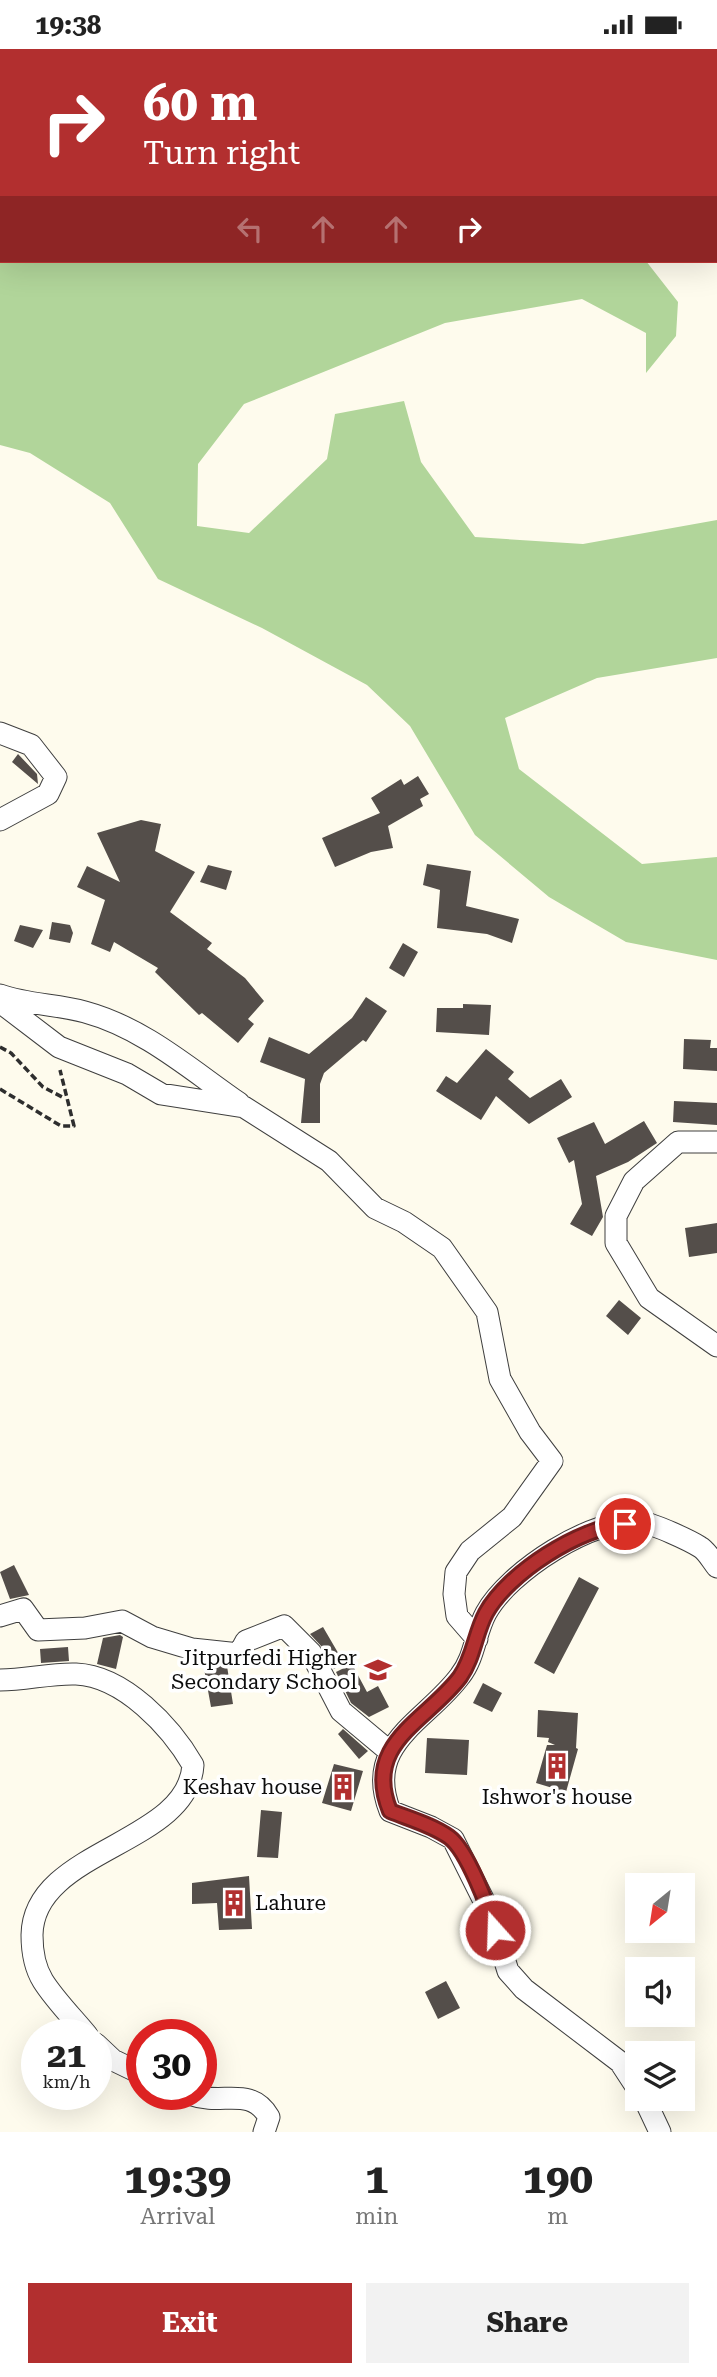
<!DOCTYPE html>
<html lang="en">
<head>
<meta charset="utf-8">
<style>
  :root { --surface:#fff; --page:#f2f2f2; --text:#222; --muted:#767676; --accent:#b22f2f }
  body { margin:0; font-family:"Roboto Serif",serif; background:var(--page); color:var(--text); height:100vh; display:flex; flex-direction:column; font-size:26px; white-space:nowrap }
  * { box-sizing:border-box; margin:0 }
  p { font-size:23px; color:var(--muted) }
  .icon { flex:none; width:38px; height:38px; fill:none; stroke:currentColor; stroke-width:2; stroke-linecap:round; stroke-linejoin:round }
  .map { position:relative; height:2083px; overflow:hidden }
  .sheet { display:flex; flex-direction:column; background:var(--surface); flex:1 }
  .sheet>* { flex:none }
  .banner { position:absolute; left:0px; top:0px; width:718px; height:214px; box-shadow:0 7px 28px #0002; background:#b22f2f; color:#fff; overflow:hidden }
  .needle { width:46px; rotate:210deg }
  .tools { position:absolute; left:625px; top:1824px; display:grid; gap:14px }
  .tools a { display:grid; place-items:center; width:70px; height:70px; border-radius:0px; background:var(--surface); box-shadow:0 7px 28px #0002; font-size:35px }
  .speed { position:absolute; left:21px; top:1970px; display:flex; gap:14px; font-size:35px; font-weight:700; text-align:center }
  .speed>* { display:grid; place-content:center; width:91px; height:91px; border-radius:50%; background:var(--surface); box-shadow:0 7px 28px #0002; line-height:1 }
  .speed small { font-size:18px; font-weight:400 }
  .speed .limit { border:10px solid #d22; background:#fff; color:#111 }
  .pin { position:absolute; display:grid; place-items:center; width:60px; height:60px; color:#fff; margin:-30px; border:4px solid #fff; border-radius:50%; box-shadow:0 2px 7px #0007 }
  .me { position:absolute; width:77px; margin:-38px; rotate:340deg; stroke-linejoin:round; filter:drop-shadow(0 0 5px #0008) }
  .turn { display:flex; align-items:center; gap:24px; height:147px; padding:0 28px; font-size:32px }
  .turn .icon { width:91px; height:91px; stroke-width:2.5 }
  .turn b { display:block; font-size:49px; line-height:60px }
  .lanes { display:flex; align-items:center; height:66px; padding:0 28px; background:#0003; justify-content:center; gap:35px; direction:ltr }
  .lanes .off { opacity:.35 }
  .eta { display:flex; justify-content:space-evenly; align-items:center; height:119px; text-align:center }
  .eta b { font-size:42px; font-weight:700; line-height:49px }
  .action { display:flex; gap:14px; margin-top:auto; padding:14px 28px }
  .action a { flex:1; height:80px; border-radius:0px; background:var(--accent); color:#fff; font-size:28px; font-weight:700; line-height:80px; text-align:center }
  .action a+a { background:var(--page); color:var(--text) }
  .status { display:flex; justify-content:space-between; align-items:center; height:49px; padding:0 35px; background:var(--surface); direction:ltr }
  .status svg { height:19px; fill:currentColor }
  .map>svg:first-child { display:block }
</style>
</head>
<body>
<div class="status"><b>19:38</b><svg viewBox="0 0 49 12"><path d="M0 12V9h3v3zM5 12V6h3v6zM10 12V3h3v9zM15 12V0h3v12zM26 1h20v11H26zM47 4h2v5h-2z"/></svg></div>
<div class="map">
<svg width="717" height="2083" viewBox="0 0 717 2083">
  <rect width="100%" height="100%" fill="#fefbed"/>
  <path fill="#b1d59a" d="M0,0L396,2H2V212H646L678,253L676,287L646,324V284L582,250L445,274L244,355L198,415L197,477L249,484L327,410L335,365L404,352L421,413L475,488L583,495L717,471V609L597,629L505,669L519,720L642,815L717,808V911L626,893L549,848L475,786L410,677L367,636L262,579L158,530L110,454L30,404L0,396Z"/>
  <path fill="#544e4a" d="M18,705L37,725L38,735L12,713Z
    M418,727L429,745L420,750L423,757L388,777L393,799L371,803L335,818L322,789L380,764L371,749L401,730L404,736Z
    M141,771L161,775L155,802L195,823L170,863L212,894L207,900L245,929L264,952L248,970L254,975L238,994L202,964L199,966L155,923L158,919L114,893L110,903L91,895L105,851L77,838L87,817L120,833L97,784Z
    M427,815L471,822L466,857L519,870L512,894L487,885L437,879L440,841L423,836Z
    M208,816L232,822L226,841L200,833Z
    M52,873L70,876L73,884L70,894L49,890Z
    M20,876L43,881L33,899L14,892Z
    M403,894L418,903L404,928L389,919Z
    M366,948L387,962L366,993L363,991L324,1024L320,1035V1074H301L305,1030L260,1013L269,988L309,1005L352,969Z
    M463,955L491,956L489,986L436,983L437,959H463Z
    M684,990L711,991L710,999H717V1022L683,1020Z
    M486,1000L514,1023L508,1030L530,1049L561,1030L572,1048L529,1075L496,1047L481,1071L436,1042L446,1027L457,1034Z
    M674,1052L717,1054V1076L673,1073Z
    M644,1072L657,1094L628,1113L596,1127L603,1168L592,1187L570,1175L582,1155L574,1111L569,1114L557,1089L594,1073L605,1095Z
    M717,1174V1204L689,1208L685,1179Z
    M619,1251L641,1269L628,1286L606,1267Z
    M14,1516L29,1546L10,1550L0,1523Z
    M579,1528L599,1539L554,1625L534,1614Z
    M323,1578L344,1614L334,1620L322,1598L310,1585Z
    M120,1586L123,1588L116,1620L97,1615L103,1589Z
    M68,1598L69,1612L41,1614L40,1600Z
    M203,1614L227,1617L233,1655L211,1658Z
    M352,1615L367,1643L378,1637L389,1658L369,1668L351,1654L336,1623Z
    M483,1634L502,1644L492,1663L473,1654Z
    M538,1661L578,1664L576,1699L578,1700L566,1743L536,1734L547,1696H555L548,1693L549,1689L537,1688Z
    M343,1680L368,1702L359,1710L338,1685Z
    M427,1689L469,1691L467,1726L425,1724Z
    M334,1715L363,1722L351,1762L322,1754Z
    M261,1761L282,1763L278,1809L257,1808Z
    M249,1827L252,1880L219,1881L217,1854L192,1855V1834Z
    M446,1932L460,1959L438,1970L425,1943Z"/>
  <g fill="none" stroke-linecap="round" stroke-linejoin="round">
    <defs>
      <path id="street" d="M514,0L515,2
        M716,145L717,149
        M0,684L31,696L56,728L48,745L0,771
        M0,946C28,956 57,955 85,963C144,979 191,1021 239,1054
        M0,953L59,998L127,1025L161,1045L244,1058L329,1112L375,1159L404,1173L442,1199L487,1263L500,1330L530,1383L552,1412L512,1468L470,1502L456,1523L454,1545L457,1567L477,1590
        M717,1093H678L634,1132L616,1167V1194L649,1249L717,1297
        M0,1567L23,1560L38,1581L85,1579L122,1572L152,1588L192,1600L239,1605L246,1592L284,1577L311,1604L341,1662L390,1703
        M0,1631C26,1631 51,1624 76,1625C124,1627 171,1678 193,1716C188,1796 33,1800 32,1886C32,1901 35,1919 43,1932C55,1951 73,1969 87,1986
        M96,1995L113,2011L142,2025
        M637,2039L620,2013L524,1940L508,1922L490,1864L453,1790L431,1778L390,1762C363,1694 427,1672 460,1627C475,1608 475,1584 486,1564C508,1523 594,1467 641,1473C654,1475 689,1491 700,1498C707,1502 712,1512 717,1518
        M192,2046C222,2057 250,2036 269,2068L264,2083
        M644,2049L660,2083"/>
    </defs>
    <use href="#street" stroke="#3f3f3f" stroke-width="23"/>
    <path stroke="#2e2e2e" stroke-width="3.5" stroke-dasharray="7 3.5" stroke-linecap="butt" d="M0,998L11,1004L43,1038L64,1049
      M0,1040L61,1077H74L60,1021"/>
    <use href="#street" stroke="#fff" stroke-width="21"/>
  </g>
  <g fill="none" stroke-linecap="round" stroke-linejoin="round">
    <defs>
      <path id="route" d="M495,1881C489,1859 467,1801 449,1788C432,1776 410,1770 390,1762C362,1694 427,1672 460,1628C474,1608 475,1584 486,1564C508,1524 580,1478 625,1475"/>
    </defs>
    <use href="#route" stroke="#741f1f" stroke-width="18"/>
    <use href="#route" stroke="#b22f2f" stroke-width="12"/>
  </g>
  <defs>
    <symbol id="school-bare" viewBox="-9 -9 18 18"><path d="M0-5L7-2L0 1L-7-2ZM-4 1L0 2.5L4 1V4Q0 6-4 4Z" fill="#b22f2f" stroke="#fff" stroke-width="2.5" paint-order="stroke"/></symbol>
    <symbol id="building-bare" viewBox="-9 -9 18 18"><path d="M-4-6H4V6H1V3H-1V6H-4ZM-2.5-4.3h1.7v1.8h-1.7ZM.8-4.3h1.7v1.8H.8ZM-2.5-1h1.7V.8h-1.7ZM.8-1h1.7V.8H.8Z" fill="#b22f2f" stroke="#fff" stroke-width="2.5" paint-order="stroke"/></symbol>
  </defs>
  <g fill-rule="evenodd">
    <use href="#school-bare" x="359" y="1602" width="38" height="38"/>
    <use href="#building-bare" x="538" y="1698" width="38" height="38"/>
    <use href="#building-bare" x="324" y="1719" width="38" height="38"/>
    <use href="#building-bare" x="215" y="1835" width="38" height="38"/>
  </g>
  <g text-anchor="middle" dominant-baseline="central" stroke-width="7" stroke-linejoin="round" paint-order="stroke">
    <g font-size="21" fill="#0c0c0c" stroke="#fff" text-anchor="end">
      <text x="357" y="1609">Jitpurfedi Higher<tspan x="357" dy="24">Secondary School</tspan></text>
      <text x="322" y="1738">Keshav house</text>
      <text x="557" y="1748" text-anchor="middle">Ishwor's house</text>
      <text x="255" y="1854" text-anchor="start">Lahure</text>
    </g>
  </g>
</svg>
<div class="tools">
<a><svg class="needle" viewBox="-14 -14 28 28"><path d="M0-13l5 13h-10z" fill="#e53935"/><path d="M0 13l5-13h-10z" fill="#767676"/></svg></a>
<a><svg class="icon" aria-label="sound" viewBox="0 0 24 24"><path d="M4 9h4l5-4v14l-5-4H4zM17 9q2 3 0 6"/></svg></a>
<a><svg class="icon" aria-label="layers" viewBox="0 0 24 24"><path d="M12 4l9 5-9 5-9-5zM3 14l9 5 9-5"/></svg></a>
</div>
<div class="speed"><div>21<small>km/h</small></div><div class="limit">30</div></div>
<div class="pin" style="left:625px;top:1475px;background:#d93025"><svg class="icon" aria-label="arrive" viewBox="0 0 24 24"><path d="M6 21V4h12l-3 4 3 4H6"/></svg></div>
<svg class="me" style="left:495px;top:1881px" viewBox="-20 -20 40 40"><circle r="17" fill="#b22f2f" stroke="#fff" stroke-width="3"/><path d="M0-11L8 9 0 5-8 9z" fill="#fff"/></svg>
<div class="banner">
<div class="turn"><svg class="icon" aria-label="right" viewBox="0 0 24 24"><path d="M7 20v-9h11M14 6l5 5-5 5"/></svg><div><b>60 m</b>Turn right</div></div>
<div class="lanes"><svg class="icon off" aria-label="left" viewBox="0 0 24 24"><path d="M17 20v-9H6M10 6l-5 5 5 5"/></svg><svg class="icon off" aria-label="ahead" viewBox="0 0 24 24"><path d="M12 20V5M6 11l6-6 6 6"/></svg><svg class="icon off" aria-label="ahead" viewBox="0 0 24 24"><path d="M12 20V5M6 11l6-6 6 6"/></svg><svg class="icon" aria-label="right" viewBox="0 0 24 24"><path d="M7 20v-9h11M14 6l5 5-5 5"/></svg></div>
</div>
</div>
<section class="sheet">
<div class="eta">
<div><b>19:39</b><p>Arrival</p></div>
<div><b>1</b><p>min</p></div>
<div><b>190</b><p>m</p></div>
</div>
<div class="action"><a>Exit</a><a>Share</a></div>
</section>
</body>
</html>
